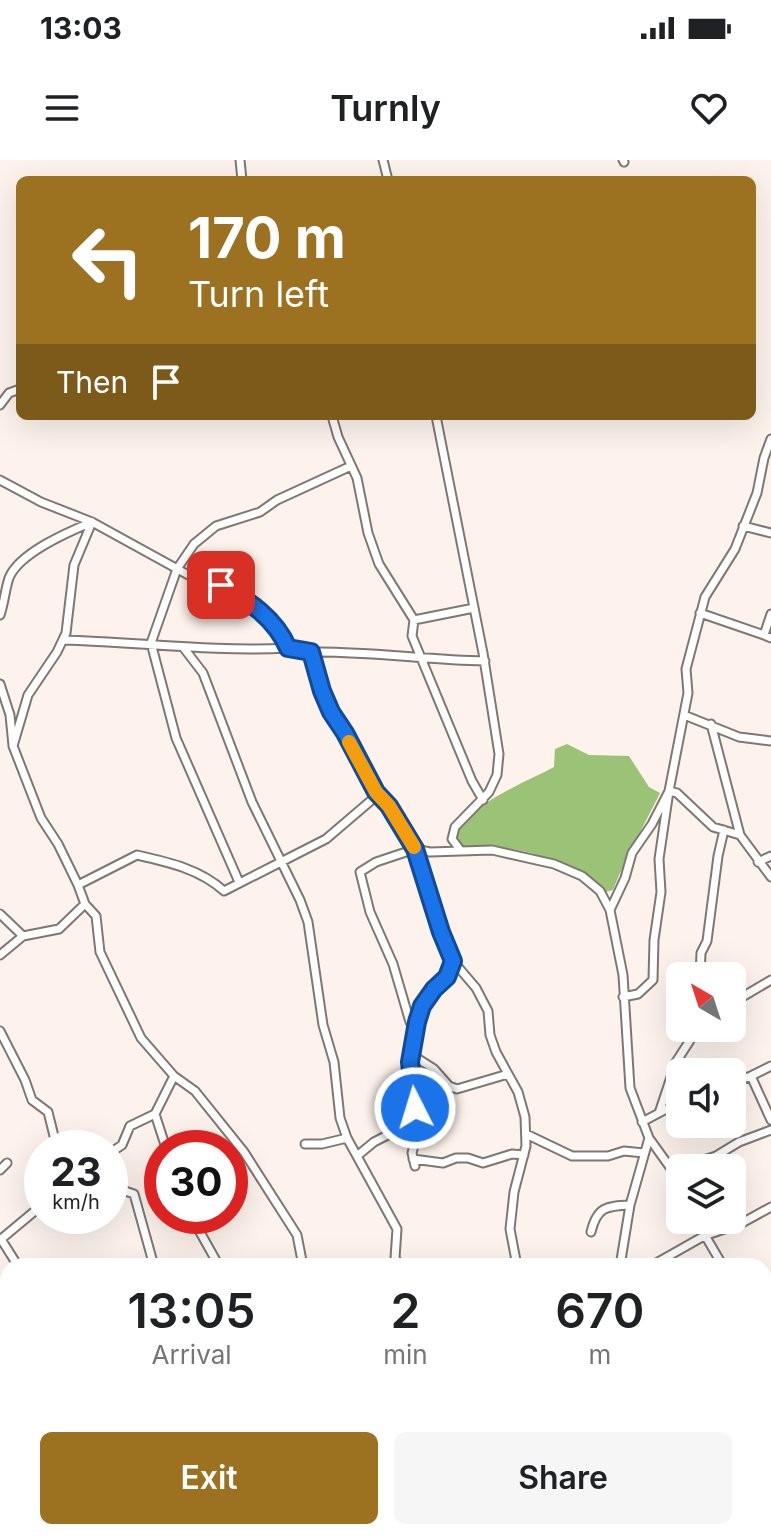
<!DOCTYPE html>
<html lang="en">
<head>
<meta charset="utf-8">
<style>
  :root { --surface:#fff; --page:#f6f6f6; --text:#202124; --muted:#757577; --accent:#9c7120 }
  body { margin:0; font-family:Inter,sans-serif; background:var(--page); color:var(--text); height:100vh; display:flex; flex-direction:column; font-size:30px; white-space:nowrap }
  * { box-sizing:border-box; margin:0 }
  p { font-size:26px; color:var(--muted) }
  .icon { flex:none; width:44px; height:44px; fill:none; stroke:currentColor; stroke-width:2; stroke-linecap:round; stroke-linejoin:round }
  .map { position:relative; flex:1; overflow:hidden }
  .details { position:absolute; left:0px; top:1098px; width:772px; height:282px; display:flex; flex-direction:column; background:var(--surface); border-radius:24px 24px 0 0; box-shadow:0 8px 32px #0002 }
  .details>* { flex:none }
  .hud { position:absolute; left:16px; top:16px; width:740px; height:244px; border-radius:12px; box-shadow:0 8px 32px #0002; background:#9c7120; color:#fff; overflow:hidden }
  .needle { width:52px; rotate:321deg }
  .controls { position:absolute; left:666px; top:802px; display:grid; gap:16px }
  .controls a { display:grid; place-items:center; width:80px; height:80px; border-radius:12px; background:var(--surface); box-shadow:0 8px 32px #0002; font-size:40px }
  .speed { position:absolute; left:24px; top:970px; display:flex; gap:16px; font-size:40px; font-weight:700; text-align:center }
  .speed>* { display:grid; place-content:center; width:104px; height:104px; border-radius:50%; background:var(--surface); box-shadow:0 8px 32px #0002; line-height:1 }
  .speed small { font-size:20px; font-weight:400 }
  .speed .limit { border:12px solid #d22; background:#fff; color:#111 }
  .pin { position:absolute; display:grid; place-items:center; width:68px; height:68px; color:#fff; margin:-34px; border-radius:16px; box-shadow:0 4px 12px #0006 }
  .me { position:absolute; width:88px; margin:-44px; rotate:355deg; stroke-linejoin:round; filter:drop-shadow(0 0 6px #0008) }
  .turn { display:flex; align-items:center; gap:28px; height:168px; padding:0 40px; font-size:36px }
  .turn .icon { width:104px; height:104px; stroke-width:2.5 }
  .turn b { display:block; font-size:56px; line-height:68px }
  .then { display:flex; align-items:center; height:76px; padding:0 40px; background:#0003; gap:16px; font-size:30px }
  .eta { display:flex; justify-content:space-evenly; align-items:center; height:136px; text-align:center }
  .eta b { font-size:48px; font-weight:600; line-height:56px }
  .primary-button { display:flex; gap:16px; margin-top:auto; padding:16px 40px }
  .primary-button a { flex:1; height:92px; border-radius:12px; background:var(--accent); color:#fff; font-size:32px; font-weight:600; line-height:92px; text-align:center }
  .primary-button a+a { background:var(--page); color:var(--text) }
  .status { display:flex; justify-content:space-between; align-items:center; height:56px; padding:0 40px; background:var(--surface); direction:ltr }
  .status svg { height:22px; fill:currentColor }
  header { display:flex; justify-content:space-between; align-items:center; height:104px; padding:0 40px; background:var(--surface); font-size:36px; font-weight:600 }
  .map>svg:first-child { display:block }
</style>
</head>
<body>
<div class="status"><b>13:03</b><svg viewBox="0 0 49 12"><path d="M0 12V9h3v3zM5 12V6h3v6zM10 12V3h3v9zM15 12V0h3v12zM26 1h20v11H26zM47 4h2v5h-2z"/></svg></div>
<header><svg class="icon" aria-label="menu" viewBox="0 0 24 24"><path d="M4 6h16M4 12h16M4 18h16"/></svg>Turnly<svg class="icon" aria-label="heart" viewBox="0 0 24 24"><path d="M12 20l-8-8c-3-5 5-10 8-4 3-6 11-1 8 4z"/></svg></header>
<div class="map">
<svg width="771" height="1379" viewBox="0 0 771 1379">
  <rect width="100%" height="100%" fill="#fdf3ec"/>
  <path fill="#9ac375" d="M567,584L589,595L629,596L649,627L660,633C644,666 626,696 613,730L606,732C579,710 536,690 501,688C486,687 470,692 457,684C448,652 531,620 554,607L555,589Z"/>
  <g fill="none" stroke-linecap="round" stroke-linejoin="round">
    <defs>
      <path id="minor" d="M240,0L242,20
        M383,0L388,20
        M623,0L624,2
        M0,245L9,233L20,229
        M332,256L338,277L357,318L368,373L379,404L414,460L474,448
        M436,256L483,493L499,594L497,615L489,632L455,667L452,679L461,691L492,690L554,704L582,716L600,731L610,750L623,815L630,928L649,978L630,1045L620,1106
        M0,320L41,342L92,362L192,417L211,421L241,437L260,450L282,475L288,488L311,492L322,531L331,552L345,573L376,632L389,646L415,689L441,772L453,801L476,828L488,851L490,875L496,892L518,932L525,957L526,986L514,1032L510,1069L517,1106
        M743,366L771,373
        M700,453L764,475
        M771,454L764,475L771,478
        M0,455C4,444 5,430 9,418C19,393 68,372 92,362
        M414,460L412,476L472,621L483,640
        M63,480C138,482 213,492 288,488
        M183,487L203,513L252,642L300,740L308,762L323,865L334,902L340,958L347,978L397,1069L395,1098L400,1106
        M311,492C370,491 426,500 485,501
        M0,524L10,555L13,586L41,658L58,684L78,725
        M684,555L739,577L771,581
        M711,564L740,675
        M13,586L28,535L57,492L66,473L74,405L92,362
        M758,702L771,696
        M239,722L176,578L151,483L177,409L194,384L216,366L260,352L277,340L351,306
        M85,744L78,725L137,695C168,702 200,709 224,731L326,679L374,638L376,632
        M610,750L625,718L632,693L652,664L669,631L688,533L686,509L705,437L735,389L757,333L764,298L771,279
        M0,754L23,776L0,795
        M23,776L59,769L85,744L96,756L100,792L141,878L174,916L195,931L244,992L297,1075L303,1106
        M700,816L701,793L707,781L718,696L724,670
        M623,837L638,834L653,820L654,780L661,732L659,699L669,631L677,633L713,667L740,675L771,717
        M732,843L771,820
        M417,862H410L393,804L370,752L360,712L376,702L415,689L430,692L461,691
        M0,871L25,920L32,940L48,952L57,988
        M412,895L434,909L449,926L457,929L508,914
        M771,906L751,916L771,960
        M732,923L751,916
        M659,953L680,942
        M155,954L166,988
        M642,962L659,953L676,902L698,868
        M526,974L572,996H608L624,991L644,993
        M649,978L672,1010L680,1028
        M305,984H322L347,978
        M110,993L122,985L130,966L155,954L174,916
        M357,996L374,982L413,962
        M413,999L443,1003L456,998H468L483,1003L512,994L524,995
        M415,1006L412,993L417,974L413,962L414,937L410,902L417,862L422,846L434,829L447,817L453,801
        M0,1010L7,1003
        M672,1010L716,996L739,982L771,970
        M110,1026L134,1034L154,1106
        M191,1056L219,1106
        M696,1060L723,1106
        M591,1072C597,1047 606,1046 630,1045
        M1,1079L18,1106
        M0,1080L42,1045
        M651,1106L704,1076L742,1063L771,1047
        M764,1128L771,1124
        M764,1181L771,1194
        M0,1236L8,1248
        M764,1240L771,1236
        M0,1349L8,1343
        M104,1372L110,1379
        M594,1372L597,1379
        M622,1372L625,1379
        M757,1372L762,1379
        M31,1379L40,1372
        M127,1379L135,1372
        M493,1379L508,1372"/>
    </defs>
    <use href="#minor" stroke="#7f7771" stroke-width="11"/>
    <use href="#minor" stroke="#fff" stroke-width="7"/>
  </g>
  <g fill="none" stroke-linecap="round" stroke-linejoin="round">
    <defs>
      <path id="route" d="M221,425C249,441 275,458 288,488L311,492L322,531L331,552L345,573L376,632L389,646L415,689L441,772L453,801L447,817L434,829L422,846L417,862L410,902L415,948"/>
    </defs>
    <use href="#route" stroke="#114b97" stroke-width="20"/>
    <use href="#route" stroke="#1a73e8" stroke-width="14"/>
    <path stroke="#f59e0b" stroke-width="14" d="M349,582L376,632L389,646L414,687"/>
  </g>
</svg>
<div class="controls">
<a><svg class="needle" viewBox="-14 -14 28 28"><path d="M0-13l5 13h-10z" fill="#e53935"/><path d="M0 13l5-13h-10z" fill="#757577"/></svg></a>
<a><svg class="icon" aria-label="sound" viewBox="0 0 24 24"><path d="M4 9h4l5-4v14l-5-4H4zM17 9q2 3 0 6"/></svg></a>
<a><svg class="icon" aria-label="layers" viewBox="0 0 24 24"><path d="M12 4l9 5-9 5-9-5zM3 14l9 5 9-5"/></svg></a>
</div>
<div class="speed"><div>23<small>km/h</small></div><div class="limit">30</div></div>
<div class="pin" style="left:221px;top:425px;background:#d93025"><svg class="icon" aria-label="arrive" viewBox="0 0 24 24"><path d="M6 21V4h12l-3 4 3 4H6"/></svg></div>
<svg class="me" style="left:415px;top:948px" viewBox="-20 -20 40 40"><circle r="17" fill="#1a73e8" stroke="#fff" stroke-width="3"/><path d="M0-11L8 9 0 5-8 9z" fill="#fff"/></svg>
<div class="hud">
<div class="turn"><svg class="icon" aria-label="left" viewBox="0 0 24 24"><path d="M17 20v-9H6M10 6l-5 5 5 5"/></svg><div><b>170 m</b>Turn left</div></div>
<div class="then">Then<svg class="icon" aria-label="arrive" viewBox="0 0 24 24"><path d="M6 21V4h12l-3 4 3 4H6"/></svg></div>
</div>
<section class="details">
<div class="eta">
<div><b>13:05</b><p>Arrival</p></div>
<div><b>2</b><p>min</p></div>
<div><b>670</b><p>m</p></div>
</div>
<div class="primary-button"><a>Exit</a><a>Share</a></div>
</section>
</div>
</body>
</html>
